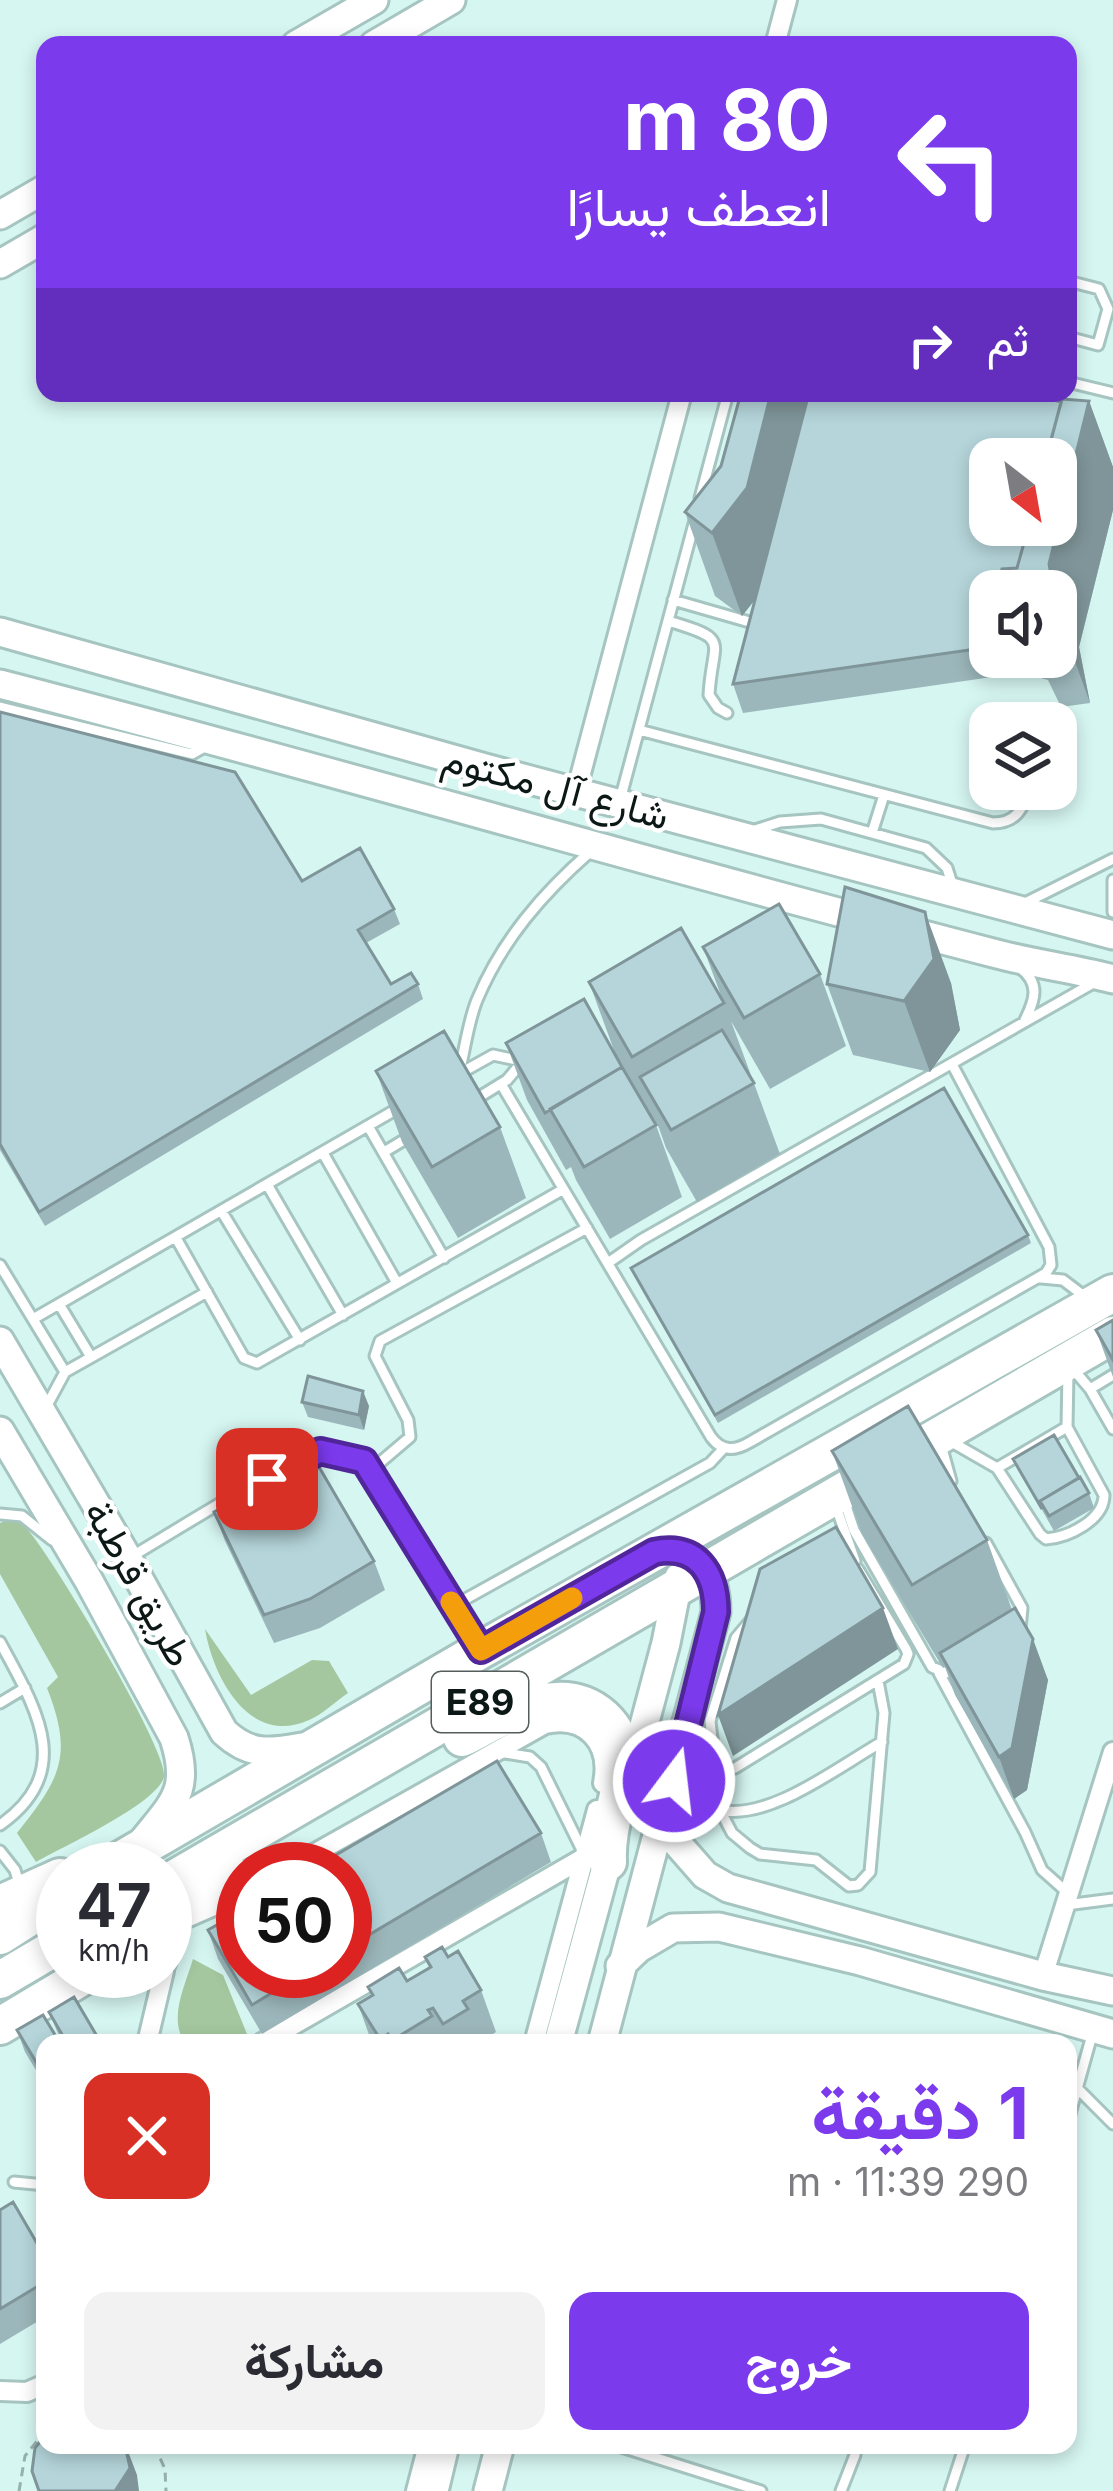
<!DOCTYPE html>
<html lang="ar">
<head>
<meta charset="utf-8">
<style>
  :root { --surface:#fff; --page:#f2f2f3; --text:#2b2b33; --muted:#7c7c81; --accent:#7c3aed }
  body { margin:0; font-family:Inter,Vazirmatn,sans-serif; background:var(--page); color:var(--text); direction:rtl; height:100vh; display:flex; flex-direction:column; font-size:45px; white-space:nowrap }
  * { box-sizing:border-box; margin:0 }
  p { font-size:39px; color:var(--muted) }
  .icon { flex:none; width:66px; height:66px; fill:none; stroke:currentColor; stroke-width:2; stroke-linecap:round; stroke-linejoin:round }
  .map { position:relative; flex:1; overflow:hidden; direction:ltr }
  .sheet { position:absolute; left:36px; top:2034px; width:1041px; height:420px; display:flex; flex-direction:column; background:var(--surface); border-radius:24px; box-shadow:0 6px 18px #0003; direction:rtl }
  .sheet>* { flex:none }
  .top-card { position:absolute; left:36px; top:36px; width:1041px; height:366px; border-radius:24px; box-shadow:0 6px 18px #0003; direction:rtl; background:#7c3aed; color:#fff; overflow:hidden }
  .needle { width:78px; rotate:149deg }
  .controls { position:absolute; left:969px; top:438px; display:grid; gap:24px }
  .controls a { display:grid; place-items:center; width:108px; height:108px; border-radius:24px; background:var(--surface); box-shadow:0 6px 18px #0003; font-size:60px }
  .speed { position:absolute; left:36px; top:1842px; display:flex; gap:24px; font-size:60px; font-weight:700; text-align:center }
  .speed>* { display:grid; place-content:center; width:156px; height:156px; border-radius:50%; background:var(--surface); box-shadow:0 6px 18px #0003; line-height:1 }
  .speed small { font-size:30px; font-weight:400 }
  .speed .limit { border:18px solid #d22; background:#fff; color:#111 }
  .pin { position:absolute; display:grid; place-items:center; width:102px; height:102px; color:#fff; margin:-51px; border-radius:24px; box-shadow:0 6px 18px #0006 }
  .me { position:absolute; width:132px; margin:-66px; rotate:15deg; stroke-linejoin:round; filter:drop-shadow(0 0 9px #0008) }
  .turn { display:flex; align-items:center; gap:42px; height:252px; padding:0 48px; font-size:54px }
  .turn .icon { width:156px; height:156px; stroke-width:2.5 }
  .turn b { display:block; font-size:84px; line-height:102px }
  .then { display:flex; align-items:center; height:114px; padding:0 48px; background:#0003; gap:24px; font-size:45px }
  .round { display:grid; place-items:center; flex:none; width:126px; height:126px; border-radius:24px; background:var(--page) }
  .head { display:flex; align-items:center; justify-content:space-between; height:204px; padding:0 48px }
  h1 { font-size:72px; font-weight:700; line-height:90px; color:var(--accent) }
  .primary-button { display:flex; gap:24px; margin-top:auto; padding:24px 48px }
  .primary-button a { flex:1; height:138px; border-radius:24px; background:var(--accent); color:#fff; font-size:48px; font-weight:700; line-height:138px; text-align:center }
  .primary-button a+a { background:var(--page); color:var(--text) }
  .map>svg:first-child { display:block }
</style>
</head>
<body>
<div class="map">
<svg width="1113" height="2491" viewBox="0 0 1113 2491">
  <rect width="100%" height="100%" fill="#d6f6f2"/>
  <path fill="#a4c79f" d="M13,1518C14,1519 27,1528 27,1529C50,1553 170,1753 164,1777C157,1804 62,1847 36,1862L17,1833C60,1779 74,1756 47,1688L58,1677L0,1574V1523Z
    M205,1629L251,1695L312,1660L329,1661L348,1693C336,1701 323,1714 309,1720C249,1747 213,1677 205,1629Z
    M193,1959L223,1975L247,2034L239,2043H185C168,2018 185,1986 193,1959Z"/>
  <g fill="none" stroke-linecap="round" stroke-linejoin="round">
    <defs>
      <path id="lane" d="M1068,281L1099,289L1108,309L1098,345L1068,337
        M1068,382L1113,393
        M700,498L728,393
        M673,600L753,623
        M668,621C733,640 712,639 709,695L718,708L727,713
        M0,707L192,754L208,745
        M639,730L993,823C1016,823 1023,809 1029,789
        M620,800L695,520
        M755,830L780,822L821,819L926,848L947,868L954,890
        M872,833L884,795
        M1113,880V912
        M1027,902L1113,859
        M1019,967C1041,983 1035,1000 1025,1020
        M459,1073C465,1049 468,1022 477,1000C502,940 543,893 591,851
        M459,1074L493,1055L521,1061
        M501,1084L711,1437C722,1452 735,1451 750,1442L1046,1273L1051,1265L1049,1247L953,1066
        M476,1099L507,1080L523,1061
        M368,1126L444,1258
        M384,1152L409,1137
        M323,1153L397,1283
        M268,1186L343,1315
        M222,1212L300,1340
        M176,1238L244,1358L257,1363L562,1190
        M608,1263L641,1240L1095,982
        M0,1265L65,1372
        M1041,1278L1063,1280L1084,1296
        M59,1304L91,1357
        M33,1319L397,1109
        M1073,1369L1090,1389L1113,1429
        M1090,1389L1113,1375
        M45,1409L65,1372L207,1292
        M950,1441L997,1468L1040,1534L1046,1539C1069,1537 1104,1520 1104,1495L1067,1427L1068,1372
        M941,1445L951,1481
        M251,1452L267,1479
        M997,1468L1067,1427
        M370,1471L410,1437L408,1420L375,1356L380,1341L587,1228
        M845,1503L854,1530L932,1667L946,1673L954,1669
        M835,1504L855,1561
        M0,1514L22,1516L52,1540
        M986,1543L1022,1608L1020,1629
        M129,1558C157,1542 300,1452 320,1451C337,1450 361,1457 370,1471L478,1645
        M453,1606L710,1463L724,1448
        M752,1619L736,1638L710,1721L720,1810L732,1833L750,1848L760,1854L816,1860L849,1886L858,1885L870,1872L884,1713L878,1681
        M0,1642C35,1707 77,1771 0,1825
        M939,1673L1025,1832L1042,1870L1069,1894
        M0,1703L25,1688
        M505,1753L530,1757L541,1767L582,1850
        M678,1764L709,1771L735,1768L904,1664L908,1654L906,1649L858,1569
        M720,1810C770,1821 839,1766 882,1742
        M0,1851L15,1870L20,1887
        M1066,1905L1113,1899
        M1078,2089L1113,2124
        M1068,2121L1092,2035
        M14,2182L45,2185
        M615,2445L761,2491
        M841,2491L855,2455
        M950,2491L965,2445"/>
      <path id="street" d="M775,45L787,0
        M576,792L682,393
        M287,1869L545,1724C585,1715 611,1743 603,1783
        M184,1919L243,1893
        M165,1966L183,1914
        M1043,1976L1113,1752
        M147,2043L164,1971
        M262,2043L585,1857
        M534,2043L597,1810
        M0,2391L27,2392L45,2384
        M416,2491L428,2445"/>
      <path id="secondary" d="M296,45L374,0
        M374,45L451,0
        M0,215L45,189
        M0,264L45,238
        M0,632L485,768L1113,935
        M0,684C333,770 663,868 997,954C1035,964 1075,969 1113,979
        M0,1341L124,1552L224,1732C250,1756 269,1753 302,1747
        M0,1431L89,1581L174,1738C191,1790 174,1802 143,1841
        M630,1778L666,1643L679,1577
        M662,1826L705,1875L728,1888L1043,1976L1113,1991
        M620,1966L639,1948L673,1928L719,1927L860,1961L1113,2034
        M558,2043L612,1845
        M602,2043L716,1612C716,1574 699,1545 657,1552
        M434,2491L445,2445
        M488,2491L500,2445"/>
      <path id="highway" d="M462,1738C504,1717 560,1679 603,1717C614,1727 624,1744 623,1759C623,1793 606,1824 608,1862
        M105,1869L481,1650L1113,1293
        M165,1884L1113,1335
        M0,1904L60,1877
        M165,1919L217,1876L225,1858
        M0,1936L63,1896
        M0,1980L63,1943
        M0,2026L92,1971"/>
    </defs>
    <use href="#lane" stroke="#a6c5c1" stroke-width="15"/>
    <use href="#street" stroke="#a6c5c1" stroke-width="24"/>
    <use href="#secondary" stroke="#a6c5c1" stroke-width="33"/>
    <use href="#highway" stroke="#a6c5c1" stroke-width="42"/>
    <path stroke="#96b0ad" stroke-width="3" stroke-dasharray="9 6" stroke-linecap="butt" d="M154,2445L165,2469L166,2491
      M19,2491L25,2456L45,2431"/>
    <use href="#lane" stroke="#fff" stroke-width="9"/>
    <use href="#street" stroke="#fff" stroke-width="18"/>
    <use href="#secondary" stroke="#fff" stroke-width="27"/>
    <use href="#highway" stroke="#fff" stroke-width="36"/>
  </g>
  <path fill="#9cb7bb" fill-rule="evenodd" d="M1089,401L1113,467V510L1079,647L1090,703L1061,707L1048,680L1026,674L1023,666L1020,673L743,713L733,684L755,600L742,616L715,596L685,512L1061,402ZM990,591H1056V657H990Z
    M0,712L302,881L394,909L400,924L366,943L391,984H418L423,999L45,1226L0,1150Z
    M703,947L820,974L846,1046L770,1089L731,1021L780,1154L697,1202L666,1148L659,1128L615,1053L589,982L723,1001Z
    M951,983L960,1030L930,1072L853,1055L827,984Z
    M506,1043L622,1067L656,1125L682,1197L610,1239L576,1180L571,1167L566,1170L527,1100Z
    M376,1071L500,1127L526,1198L458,1238L402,1142Z
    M1028,1235L1031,1243L718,1423L631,1268Z
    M1113,1320V1377L1096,1330Z
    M302,1402L369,1406L364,1430L308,1417Z
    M832,1451L987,1540L1012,1610L1048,1680L1027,1790L1014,1799L955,1695L945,1667L943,1668L862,1534Z
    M1013,1459L1079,1478L1089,1493L1094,1508L1054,1531Z
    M214,1512L374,1561L385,1590L320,1628L274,1643L225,1541Z
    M541,1833L551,1862L262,2034L218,1959L208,1930L243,1971H345V1869Z
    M425,1957H448L481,1990L496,2032L480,2043H372L358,2004L371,1996L368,1987L407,1981L429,1968Z
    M49,2012L101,2043H62Z
    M17,2030L45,2043V2085L25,2052Z
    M0,2210L45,2257V2317L0,2344Z
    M294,2445H318L308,2451L304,2445L297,2450Z"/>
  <path fill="#7f9599" d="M771,393H815L777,571L742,616L712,533Z
    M1089,401L1113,467V510L1079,647L1090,703L1060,620L1056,591H1028Z
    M1015,657H1020L1023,666L1020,673Z
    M925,912L951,983L960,1030L930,1072L904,1001Z
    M363,1391L369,1406L364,1430L359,1415Z
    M883,1608L898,1649L733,1756L718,1715Z
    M1033,1639L1048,1680L1027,1790L1014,1799L999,1757Z
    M388,2034L391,2043H381L380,2039Z
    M126,2446L137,2475L139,2491H115Z"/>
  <path fill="#b5d5da" stroke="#7f9599" stroke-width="3" d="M741,393H771L747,488L712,533L685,512L721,466Z
    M809,393H1028L1061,402L1046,459H990V525H1029L1017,568L1002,569L996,591H990V647L733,684Z
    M1062,399L1089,401L1049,564L1054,591H996L1002,569L1017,568L1029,525H1056V459H1046Z
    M0,712L235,772L302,881L360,848L394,909L358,930L391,984L411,973L418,984L39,1212L0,1144Z
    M845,887L925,912L934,959L904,1001L827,984Z
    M779,904L820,974L744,1018L703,947Z
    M681,928L724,1003L632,1057L589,982Z
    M584,999L622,1067L545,1113L506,1043Z
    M722,1030L754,1083L671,1130L640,1077Z
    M444,1031L500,1127L432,1167L376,1071Z
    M622,1067L656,1125L584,1167L550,1109Z
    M944,1088L1028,1235L715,1415L631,1268Z
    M1113,1320V1360L1096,1330Z
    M308,1376L363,1391L359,1415L302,1402Z
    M908,1406L987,1540L912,1585L832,1451Z
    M1054,1435L1079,1478L1040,1501L1042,1509L1013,1459Z
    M312,1455L374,1561L310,1599L264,1615L214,1512Z
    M1080,1477L1089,1493L1049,1516L1040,1501Z
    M836,1527L883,1608L718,1715L760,1569Z
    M1015,1608L1033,1639L1012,1748L999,1757L940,1653Z
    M497,1761L541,1833L345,1949V1869H312Z
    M243,1910V1971H308L252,2005L208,1930Z
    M442,1947L448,1957L458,1951L481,1990L463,2001L468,2009L443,2024L433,2008L428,2010L432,2016L391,2041L388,2034L380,2039L358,2004L373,1995L368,1987L399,1968L407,1981L431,1967L425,1957Z
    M74,1997L101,2043H67L49,2012Z
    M43,2015L60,2043H45V2077L17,2030Z
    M13,2202L45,2257V2282L0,2309V2210Z
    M45,2436V2445H125L130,2468L115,2491H39L32,2471L35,2448Z"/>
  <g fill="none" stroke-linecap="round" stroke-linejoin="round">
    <defs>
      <path id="route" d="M267,1479L320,1451L364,1461L481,1650L654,1552C697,1543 716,1573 716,1612L674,1781"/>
    </defs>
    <use href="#route" stroke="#51269a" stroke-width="30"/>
    <use href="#route" stroke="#7c3aed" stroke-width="21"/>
    <path stroke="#f59e0b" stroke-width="21" d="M451,1602L481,1650L572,1598"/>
  </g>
  <g text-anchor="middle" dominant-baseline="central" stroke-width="9" stroke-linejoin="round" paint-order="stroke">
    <rect fill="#fff" stroke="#555d5c" stroke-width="3" x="432" y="1672" width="96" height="60" rx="9"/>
    <g font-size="36" font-weight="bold" fill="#0c1816">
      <text x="480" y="1702">E89</text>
    </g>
    <g font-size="39" fill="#0c1816" stroke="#fff">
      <text transform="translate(556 786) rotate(15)">شارع آل مكتوم</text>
      <text transform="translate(140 1583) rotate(61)">طريق قرطبة</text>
    </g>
  </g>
</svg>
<div class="controls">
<a><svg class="needle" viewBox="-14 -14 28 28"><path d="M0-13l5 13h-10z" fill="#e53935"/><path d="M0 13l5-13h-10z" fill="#7c7c81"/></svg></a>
<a><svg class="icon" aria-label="sound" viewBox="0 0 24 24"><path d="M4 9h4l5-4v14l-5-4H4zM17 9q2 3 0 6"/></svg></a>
<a><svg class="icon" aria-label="layers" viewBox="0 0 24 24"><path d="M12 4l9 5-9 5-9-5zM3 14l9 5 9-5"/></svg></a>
</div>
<div class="speed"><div>47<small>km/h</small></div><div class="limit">50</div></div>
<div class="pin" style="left:267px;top:1479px;background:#d93025"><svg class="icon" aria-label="arrive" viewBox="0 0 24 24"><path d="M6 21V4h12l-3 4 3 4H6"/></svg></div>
<svg class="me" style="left:674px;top:1781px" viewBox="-20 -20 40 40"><circle r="17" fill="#7c3aed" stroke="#fff" stroke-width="3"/><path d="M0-11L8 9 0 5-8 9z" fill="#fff"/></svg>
<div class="top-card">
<div class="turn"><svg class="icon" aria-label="left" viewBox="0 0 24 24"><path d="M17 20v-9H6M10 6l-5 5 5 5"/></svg><div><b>80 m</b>انعطف يسارًا</div></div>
<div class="then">ثم<svg class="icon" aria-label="right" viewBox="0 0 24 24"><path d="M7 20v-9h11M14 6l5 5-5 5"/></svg></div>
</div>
<section class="sheet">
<div class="head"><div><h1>1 دقيقة</h1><p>290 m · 11:39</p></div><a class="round" style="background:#d93025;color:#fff"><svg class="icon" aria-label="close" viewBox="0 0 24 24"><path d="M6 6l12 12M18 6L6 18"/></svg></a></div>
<div class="primary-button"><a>خروج</a><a>مشاركة</a></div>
</section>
</div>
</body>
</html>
